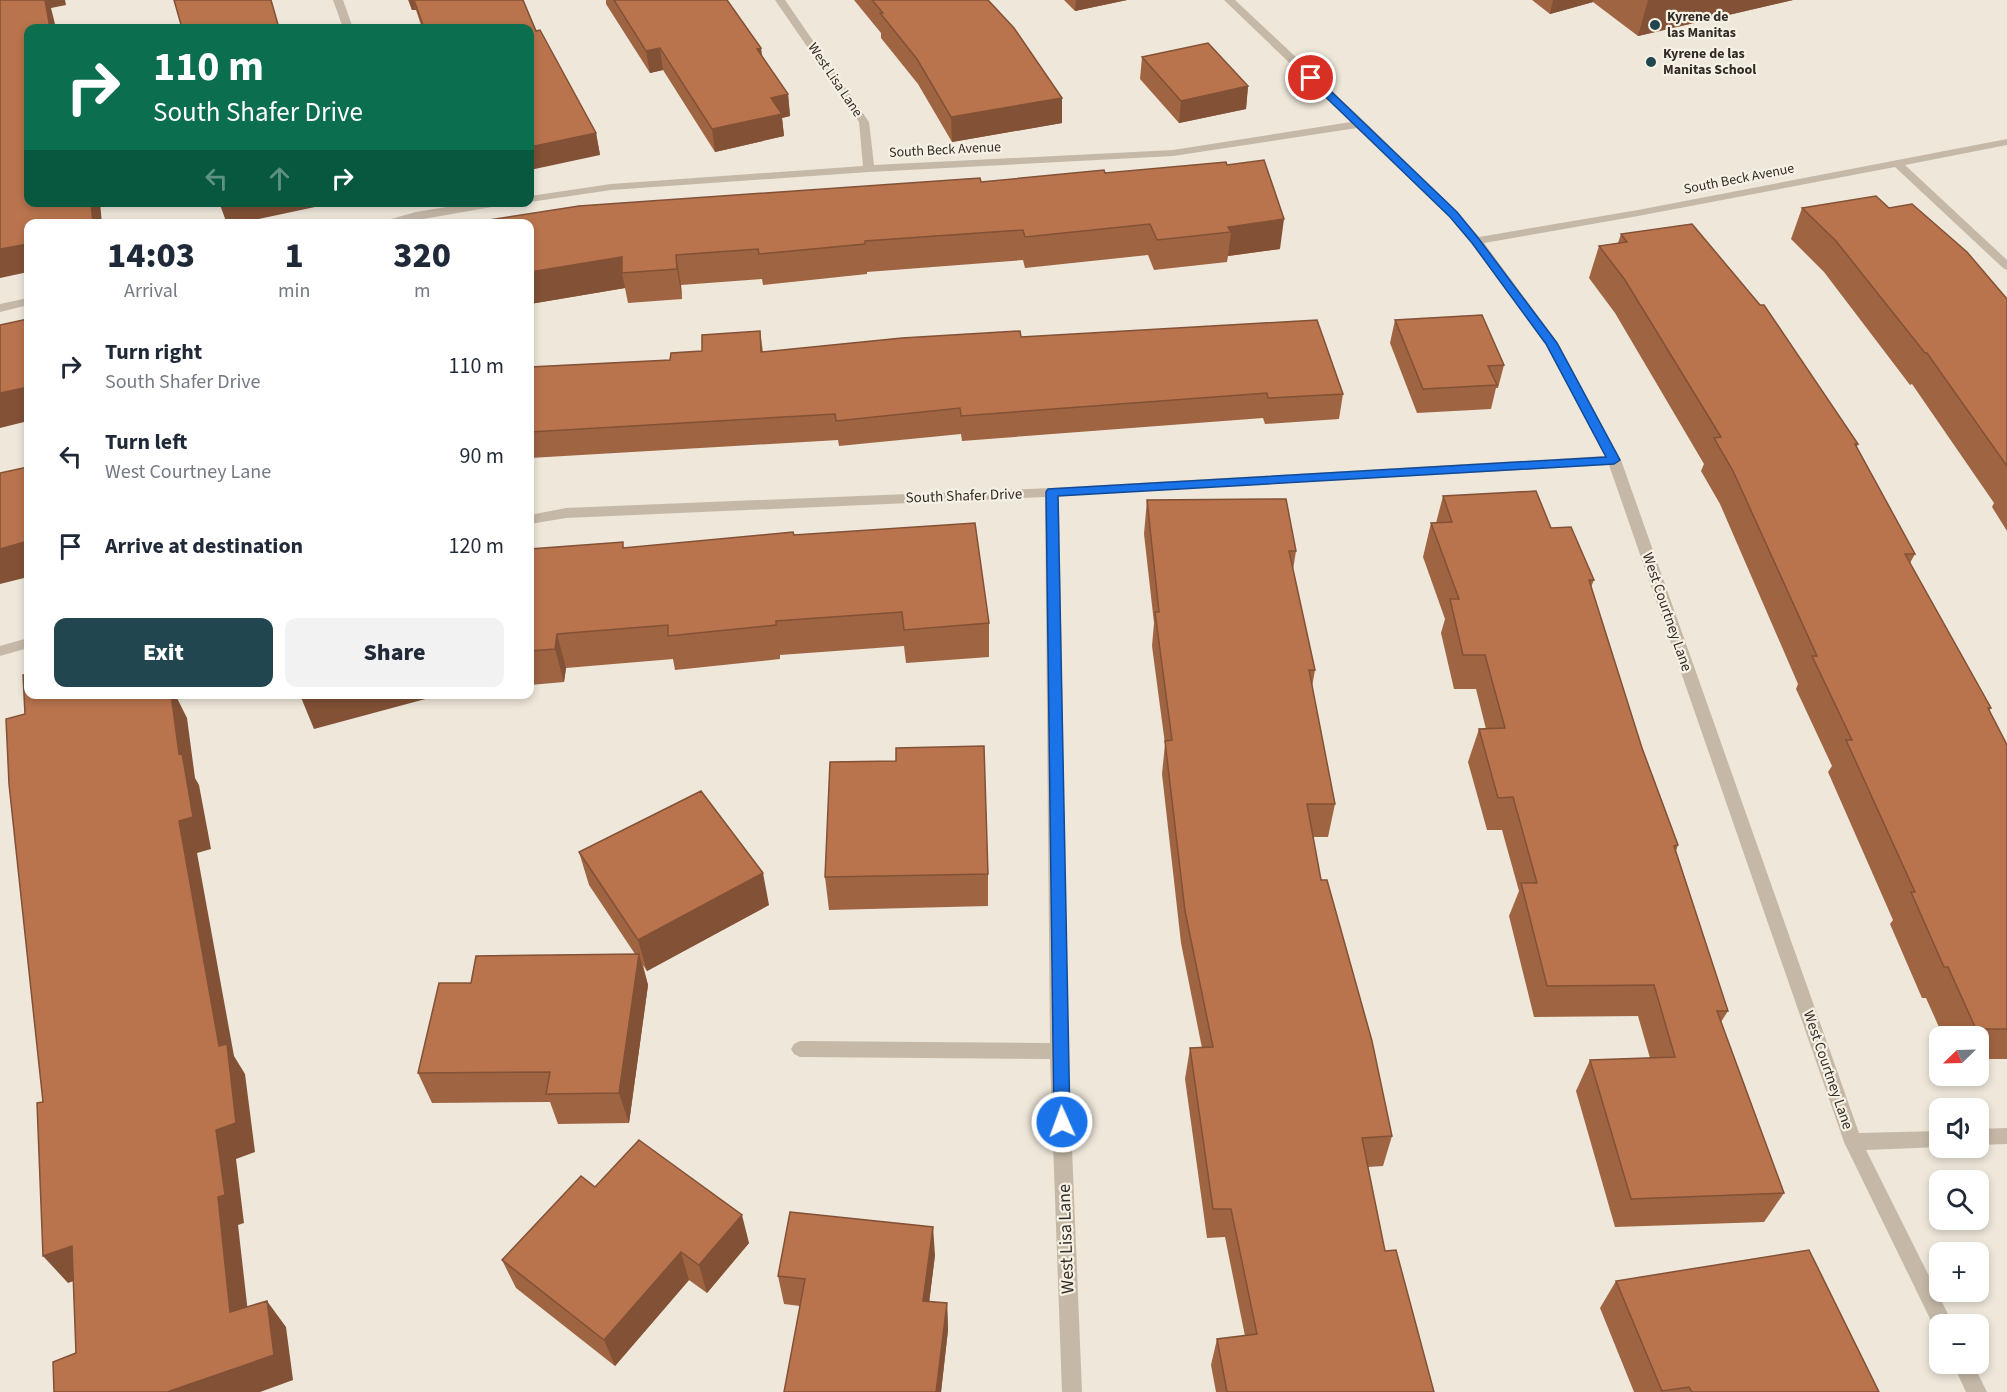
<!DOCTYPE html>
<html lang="en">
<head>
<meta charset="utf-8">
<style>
  :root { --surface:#fff; --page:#f2f2f3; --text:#1f2937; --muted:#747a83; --accent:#21464f }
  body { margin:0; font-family:"Source Sans 3",sans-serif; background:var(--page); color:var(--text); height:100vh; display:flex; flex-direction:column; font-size:22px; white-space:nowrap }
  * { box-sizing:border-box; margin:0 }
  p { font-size:20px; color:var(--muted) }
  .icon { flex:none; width:33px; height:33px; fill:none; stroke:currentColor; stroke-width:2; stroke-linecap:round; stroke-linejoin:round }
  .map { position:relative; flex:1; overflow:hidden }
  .drawer { position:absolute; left:24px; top:219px; width:510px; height:480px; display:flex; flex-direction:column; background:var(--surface); border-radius:12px; box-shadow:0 3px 9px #0003 }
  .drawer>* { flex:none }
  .guide { position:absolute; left:24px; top:24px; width:510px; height:183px; border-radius:12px; box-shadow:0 3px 9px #0003; background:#0b6e4f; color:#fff; overflow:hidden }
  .needle { width:39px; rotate:247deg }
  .controls { position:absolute; left:1929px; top:1026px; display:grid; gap:12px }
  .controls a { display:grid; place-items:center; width:60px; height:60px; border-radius:12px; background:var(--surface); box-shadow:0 3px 9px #0003; font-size:30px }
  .pin { position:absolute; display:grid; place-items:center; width:51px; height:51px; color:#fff; margin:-26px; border:3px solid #fff; border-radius:50%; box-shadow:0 2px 6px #0007 }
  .me { position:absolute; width:66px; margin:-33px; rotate:358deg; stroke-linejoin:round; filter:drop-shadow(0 0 4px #0008) }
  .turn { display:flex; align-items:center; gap:21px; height:126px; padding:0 30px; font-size:27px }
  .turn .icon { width:78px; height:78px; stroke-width:2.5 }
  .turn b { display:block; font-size:42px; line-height:51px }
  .lanes { display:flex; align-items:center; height:57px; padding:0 30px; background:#0003; justify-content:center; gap:30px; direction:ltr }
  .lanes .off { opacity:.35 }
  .eta { display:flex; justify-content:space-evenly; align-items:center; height:102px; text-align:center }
  .eta b { font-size:36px; font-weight:800; line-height:42px }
  .cta { display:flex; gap:12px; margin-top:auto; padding:12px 30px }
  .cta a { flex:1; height:69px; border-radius:12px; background:var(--accent); color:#fff; font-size:24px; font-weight:800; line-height:69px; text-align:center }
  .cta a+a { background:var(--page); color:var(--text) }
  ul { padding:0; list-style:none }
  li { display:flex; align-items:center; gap:18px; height:90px; padding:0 30px }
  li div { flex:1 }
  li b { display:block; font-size:22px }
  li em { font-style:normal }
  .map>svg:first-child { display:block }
</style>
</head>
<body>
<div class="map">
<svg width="2007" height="1392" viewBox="0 0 2007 1392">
  <rect width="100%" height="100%" fill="#eee7da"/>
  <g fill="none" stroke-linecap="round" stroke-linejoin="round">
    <path fill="#c5b8a7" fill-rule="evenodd" d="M333,0H343L353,28H343Z
      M775,0H785L869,122L874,165L1173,150L1351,122L1224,0H1235L1365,122L1457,212L1479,237L1638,210L2007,139V145L1905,165L2007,260V270L2003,268L1895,167L1638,216L1484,243L1558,343L1621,460L1859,1133L1940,1131V1147L1866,1150L1953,1324H1940V1332L1936,1331L1844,1142L1609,465L1059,496L1068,1051L1082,1392H1062L1050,1059L800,1057L794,1054L791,1049L794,1044L800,1041L1050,1043L1045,497L566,518L530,524V515L566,508L1052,488L1605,456L1546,344L1472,243L1449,216L1357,128L1173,156L869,172L611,190L530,202V196L611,184L863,166L859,122Z
      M477,202H508L503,205L395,224H373L416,212Z
      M28,298V305L0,312V304Z
      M28,638V648L0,656V646Z
      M2007,1128V1144L1978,1145V1129Z
      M1953,1364H1973L1987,1392H1966Z"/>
  </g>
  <path fill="#9f6442" d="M408,0H523L536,31L596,133L600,155L530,28H422L416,10H412Z
    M606,0H727L761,48L762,56L788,94L790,116L782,118L784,136L715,152L663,70L650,73L606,4Z
    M854,0H988L1062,123L952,142L918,84L881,38V33Z
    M1064,0H1127L1075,11Z
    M1532,0H1793L1638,36L1593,2L1550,14Z
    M1142,57L1248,86L1246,109L1179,123L1140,79Z
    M1105,173L1280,249L1228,256L1227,262L1154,270L1148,255L1025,268L1023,260L867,272V274L763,285L762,279L681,285L682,299L628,303L625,288L530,304L533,317L530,318V224L981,182Z
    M1802,208H1889L2007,299V531L1992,507L1994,503L1912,384L1910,385L1824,272L1791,239Z
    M1621,234L1858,444L1857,447L1915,554L1910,563L1991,708L1989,711L2007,745V1059H1978V1036H1943L1926,998H1922L1890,924L1893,920L1828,772L1832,766L1796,689L1798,684L1720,504L1701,471L1704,464L1615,313L1589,278L1599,246L1618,243Z
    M1395,320L1504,365L1498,388H1496L1491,409L1417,413L1390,343Z
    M760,331L763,352L1021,337L1343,394L1339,419L1265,424L1263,418L962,441L961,434L839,446L838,440L530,458V367L670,360L702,351Z
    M1443,496L1551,528L1594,580L1591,587L1642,748L1678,845L1676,851L1728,1011L1721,1022L1784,1193L1764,1222L1615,1227L1576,1091L1590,1060L1650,1058L1638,1016L1534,1017L1509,916L1519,891L1502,830H1487L1468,762L1479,729H1486L1476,689H1454L1441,633L1445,619L1423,557L1431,523H1436Z
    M1147,500L1296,551L1293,570L1315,670L1312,687L1335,804L1328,837H1313L1321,880L1392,1136L1383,1166L1368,1167L1385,1251L1434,1392H1216L1211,1365L1217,1339L1245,1336L1225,1237L1207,1238L1185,1079L1190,1048H1202L1181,943L1162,774L1165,744L1152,646L1154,623L1144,534Z
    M794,535L989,623V657L906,663L904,646L780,655V659L675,670L673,659L566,668L564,682L530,685V549L624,548Z
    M579,852L769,905L647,971L643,965L648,985L629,1123L558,1124L550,1102L432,1103L418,1073L471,983L635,954L589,885Z
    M988,874V906L829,910L825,877Z
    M595,1187L749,1243L707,1293L689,1280L615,1366L516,1288L502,1260Z
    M935,1255L929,1302L947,1303L948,1330L941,1392H784L800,1306L784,1304L778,1276Z
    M1616,1281L1879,1392H1634L1600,1308Z"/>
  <path fill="#825136" d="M45,0H65L66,5L51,8L56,28H50Z
    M409,0H413L416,10H412Z
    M1076,0H1127L1075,11Z
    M1553,0H1593V2L1550,14Z
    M1648,0H1793L1638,36Z
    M660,48L663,70L650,73L646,51Z
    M761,48L763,70L757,49Z
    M1248,86L1246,109L1179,123L1181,101Z
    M788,94L790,116L782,118L784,136L715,152L712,129L771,98Z
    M1062,98V123L952,142L951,117Z
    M596,133L600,155L530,170V147Z
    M91,202H100L102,224H93Z
    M219,202H313L315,207L235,224H227Z
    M1284,219L1280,249L1228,256L1231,232L1228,227Z
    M28,244V272L0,278V249Z
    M676,255L681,285L682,299L677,269Z
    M622,257V273L625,288L530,304L533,317L530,318V272Z
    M28,387V421L0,428V393Z
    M28,541V577L0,584V549Z
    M557,634L566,668L564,682L555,649Z
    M171,694H175L187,718L195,778L199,785L211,849L197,853L234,1056L245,1074L255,1152L236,1159L244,1223L238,1225L251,1339L230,1312L218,1197L216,1130L219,1046L179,821V754Z
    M303,694H444L314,729L300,695Z
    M763,873L769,905L647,971L638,940Z
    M639,954L648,985L629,1123L619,1093Z
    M742,1215L749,1243L707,1293L699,1265Z
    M933,1227L935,1255L926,1328L923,1301Z
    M72,1246L96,1273L68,1283L43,1256Z
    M681,1252L689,1280L615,1366L604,1340Z
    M267,1301L286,1327L293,1380L260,1392H167Z
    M947,1303L948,1330L941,1392H936Z"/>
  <path fill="#b9744d" stroke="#825136" stroke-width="1.5" d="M0,0H45L50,28H28V202H91L93,224H28V244L0,249Z
    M174,0H271L279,28H182Z
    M414,0H523L536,31L540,30L596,133L530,147V28H424Z
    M614,0H727L761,48L757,49L788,94L771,98L782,114L712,129L660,48L646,51Z
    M872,0H988L1014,28L1062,98L951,117L917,59L880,13H883Z
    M1208,43L1248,86L1181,101L1142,57Z
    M1264,160L1284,219L1228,227L1231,232L1157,240L1150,224L1025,237L1023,230L865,241V244L759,254L758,249L676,255L677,269L622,273V257L530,272V224H463L579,206L980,178L981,182L1104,170L1105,173L1226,162L1227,165Z
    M1876,196L1889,208L1912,204L1967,252L2007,299V466L1927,353H1925L1836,241L1802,208Z
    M1692,224L1760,305H1764L1858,444H1855L1915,554H1905L1991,708H1988L2007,745V1029H1976L1948,967H1944L1911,892H1915L1846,740H1852L1812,656H1817L1733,471L1714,438L1721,437L1625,280L1599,246L1627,242L1621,234Z
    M1482,315L1504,365L1488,366L1497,385L1423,389L1395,320Z
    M28,319V387L0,393V325Z
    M1317,320L1343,394L1268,398L1267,393L961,416L960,408L836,421L835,414L530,432V367L670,360L671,353L702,351V335L760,331L761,352L902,338L1020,331L1021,337Z
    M28,467V541L0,549V473Z
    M1536,491L1551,528L1571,527L1594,580H1589L1642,748L1678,845L1674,846L1728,1011H1717L1784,1193L1631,1199L1590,1060L1675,1057L1654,985L1547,986L1521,883H1537L1513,797L1498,798L1479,729L1505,728L1485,655H1463L1450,599H1459L1431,523L1452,522L1443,496Z
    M1286,499L1296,551H1289L1315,670H1309L1335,804H1307L1321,880H1327L1372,1041L1392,1136L1362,1138L1385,1251L1396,1250L1434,1392H1227L1217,1339L1257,1334L1231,1209H1213L1190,1048L1213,1047L1185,911L1165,741L1172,740L1155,612H1159L1147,500Z
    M975,523L989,623L904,630L902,612L776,621V625L668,636V625L557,634L555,649L530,651V549L623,542V548L793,532L794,535Z
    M28,674V694H171L179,754L182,753L193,817L179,821L219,1046L227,1044L236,1123L216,1130L225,1195L218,1197L230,1312L267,1301L274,1355L167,1392H54L53,1362L76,1353L72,1246L43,1256L37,1103L43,1102L9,784L6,719L25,714L23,675Z
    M984,746L988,874L825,877L830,762L896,761V748Z
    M701,791L763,873L638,940L579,852Z
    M639,954L619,1093L546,1094L550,1072L418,1073L439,983H471L476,956Z
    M639,1140L742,1215L699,1265L681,1252L604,1340L502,1260L581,1176L595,1187Z
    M790,1212L933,1227L923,1301L947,1303L936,1392H784L805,1279L778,1276Z
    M1809,1250L1879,1392H1692L1689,1387L1662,1391L1616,1281Z"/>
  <path fill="#1a73e8" stroke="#114b97" stroke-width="1.5" d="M1308,76H1315L1457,212L1479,239L1557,343L1620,460L1614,464L1058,496L1070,1122L1068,1127L1062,1129L1056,1127L1054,1122L1046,492L1048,489L1606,457L1546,344L1472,243L1450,217L1308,80Z"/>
  <g fill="#21464f" stroke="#f7f1e5" stroke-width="2">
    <circle cx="1655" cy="25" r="6"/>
    <circle cx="1651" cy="62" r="6"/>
  </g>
  <g text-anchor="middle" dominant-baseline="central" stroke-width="4.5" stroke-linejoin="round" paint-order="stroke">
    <g font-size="14" font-weight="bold" fill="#322c27" stroke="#f7f1e5" text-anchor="start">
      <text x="1667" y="17">Kyrene de<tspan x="1667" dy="16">las Manitas</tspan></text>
      <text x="1663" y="54">Kyrene de las<tspan x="1663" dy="16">Manitas School</tspan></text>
    </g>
    <g font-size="14" fill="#322c27" stroke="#f7f1e5">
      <text transform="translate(835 80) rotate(56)">West Lisa Lane</text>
      <text transform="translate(945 150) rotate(-3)">South Beck Avenue</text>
      <text transform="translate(1739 179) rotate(-11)">South Beck Avenue</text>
    </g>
    <g font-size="15" fill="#322c27" stroke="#f7f1e5">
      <text transform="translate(964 496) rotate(-2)">South Shafer Drive</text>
      <text transform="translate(1667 612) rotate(71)">West Courtney Lane</text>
      <text transform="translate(1828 1070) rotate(71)">West Courtney Lane</text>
    </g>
    <g font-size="18" fill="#322c27" stroke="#f7f1e5">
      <text transform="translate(1066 1239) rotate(-92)">West Lisa Lane</text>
    </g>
  </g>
</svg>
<div class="controls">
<a><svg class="needle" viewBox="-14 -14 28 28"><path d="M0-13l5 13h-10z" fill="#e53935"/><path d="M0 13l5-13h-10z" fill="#747a83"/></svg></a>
<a><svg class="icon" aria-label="sound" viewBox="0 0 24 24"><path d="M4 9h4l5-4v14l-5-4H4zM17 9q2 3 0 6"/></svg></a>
<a><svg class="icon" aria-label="search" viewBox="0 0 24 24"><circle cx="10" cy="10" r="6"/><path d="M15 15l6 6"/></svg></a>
<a>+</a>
<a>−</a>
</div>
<div class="pin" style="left:1311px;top:78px;background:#d93025"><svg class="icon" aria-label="arrive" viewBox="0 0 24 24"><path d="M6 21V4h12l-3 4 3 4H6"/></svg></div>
<svg class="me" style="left:1062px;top:1122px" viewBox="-20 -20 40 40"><circle r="17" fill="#1a73e8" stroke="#fff" stroke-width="3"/><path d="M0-11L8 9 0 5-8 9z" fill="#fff"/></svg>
<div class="guide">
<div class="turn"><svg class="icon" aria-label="right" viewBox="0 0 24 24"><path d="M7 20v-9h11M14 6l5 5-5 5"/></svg><div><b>110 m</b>South Shafer Drive</div></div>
<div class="lanes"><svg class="icon off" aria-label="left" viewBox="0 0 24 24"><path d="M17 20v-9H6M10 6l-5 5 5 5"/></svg><svg class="icon off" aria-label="ahead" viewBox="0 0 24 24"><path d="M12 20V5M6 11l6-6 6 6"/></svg><svg class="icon" aria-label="right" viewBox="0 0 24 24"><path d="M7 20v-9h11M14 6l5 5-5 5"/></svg></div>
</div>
<section class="drawer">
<div class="eta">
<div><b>14:03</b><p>Arrival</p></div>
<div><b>1</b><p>min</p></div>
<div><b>320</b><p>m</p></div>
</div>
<ul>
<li><svg class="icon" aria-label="right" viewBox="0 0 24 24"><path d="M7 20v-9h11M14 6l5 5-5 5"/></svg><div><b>Turn right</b><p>South Shafer Drive</p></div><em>110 m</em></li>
<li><svg class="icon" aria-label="left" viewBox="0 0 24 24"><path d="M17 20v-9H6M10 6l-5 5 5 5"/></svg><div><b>Turn left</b><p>West Courtney Lane</p></div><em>90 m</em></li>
<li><svg class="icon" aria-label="arrive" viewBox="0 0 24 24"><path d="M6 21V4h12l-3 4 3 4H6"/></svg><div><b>Arrive at destination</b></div><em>120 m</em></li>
</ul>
<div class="cta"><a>Exit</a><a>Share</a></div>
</section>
</div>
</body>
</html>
